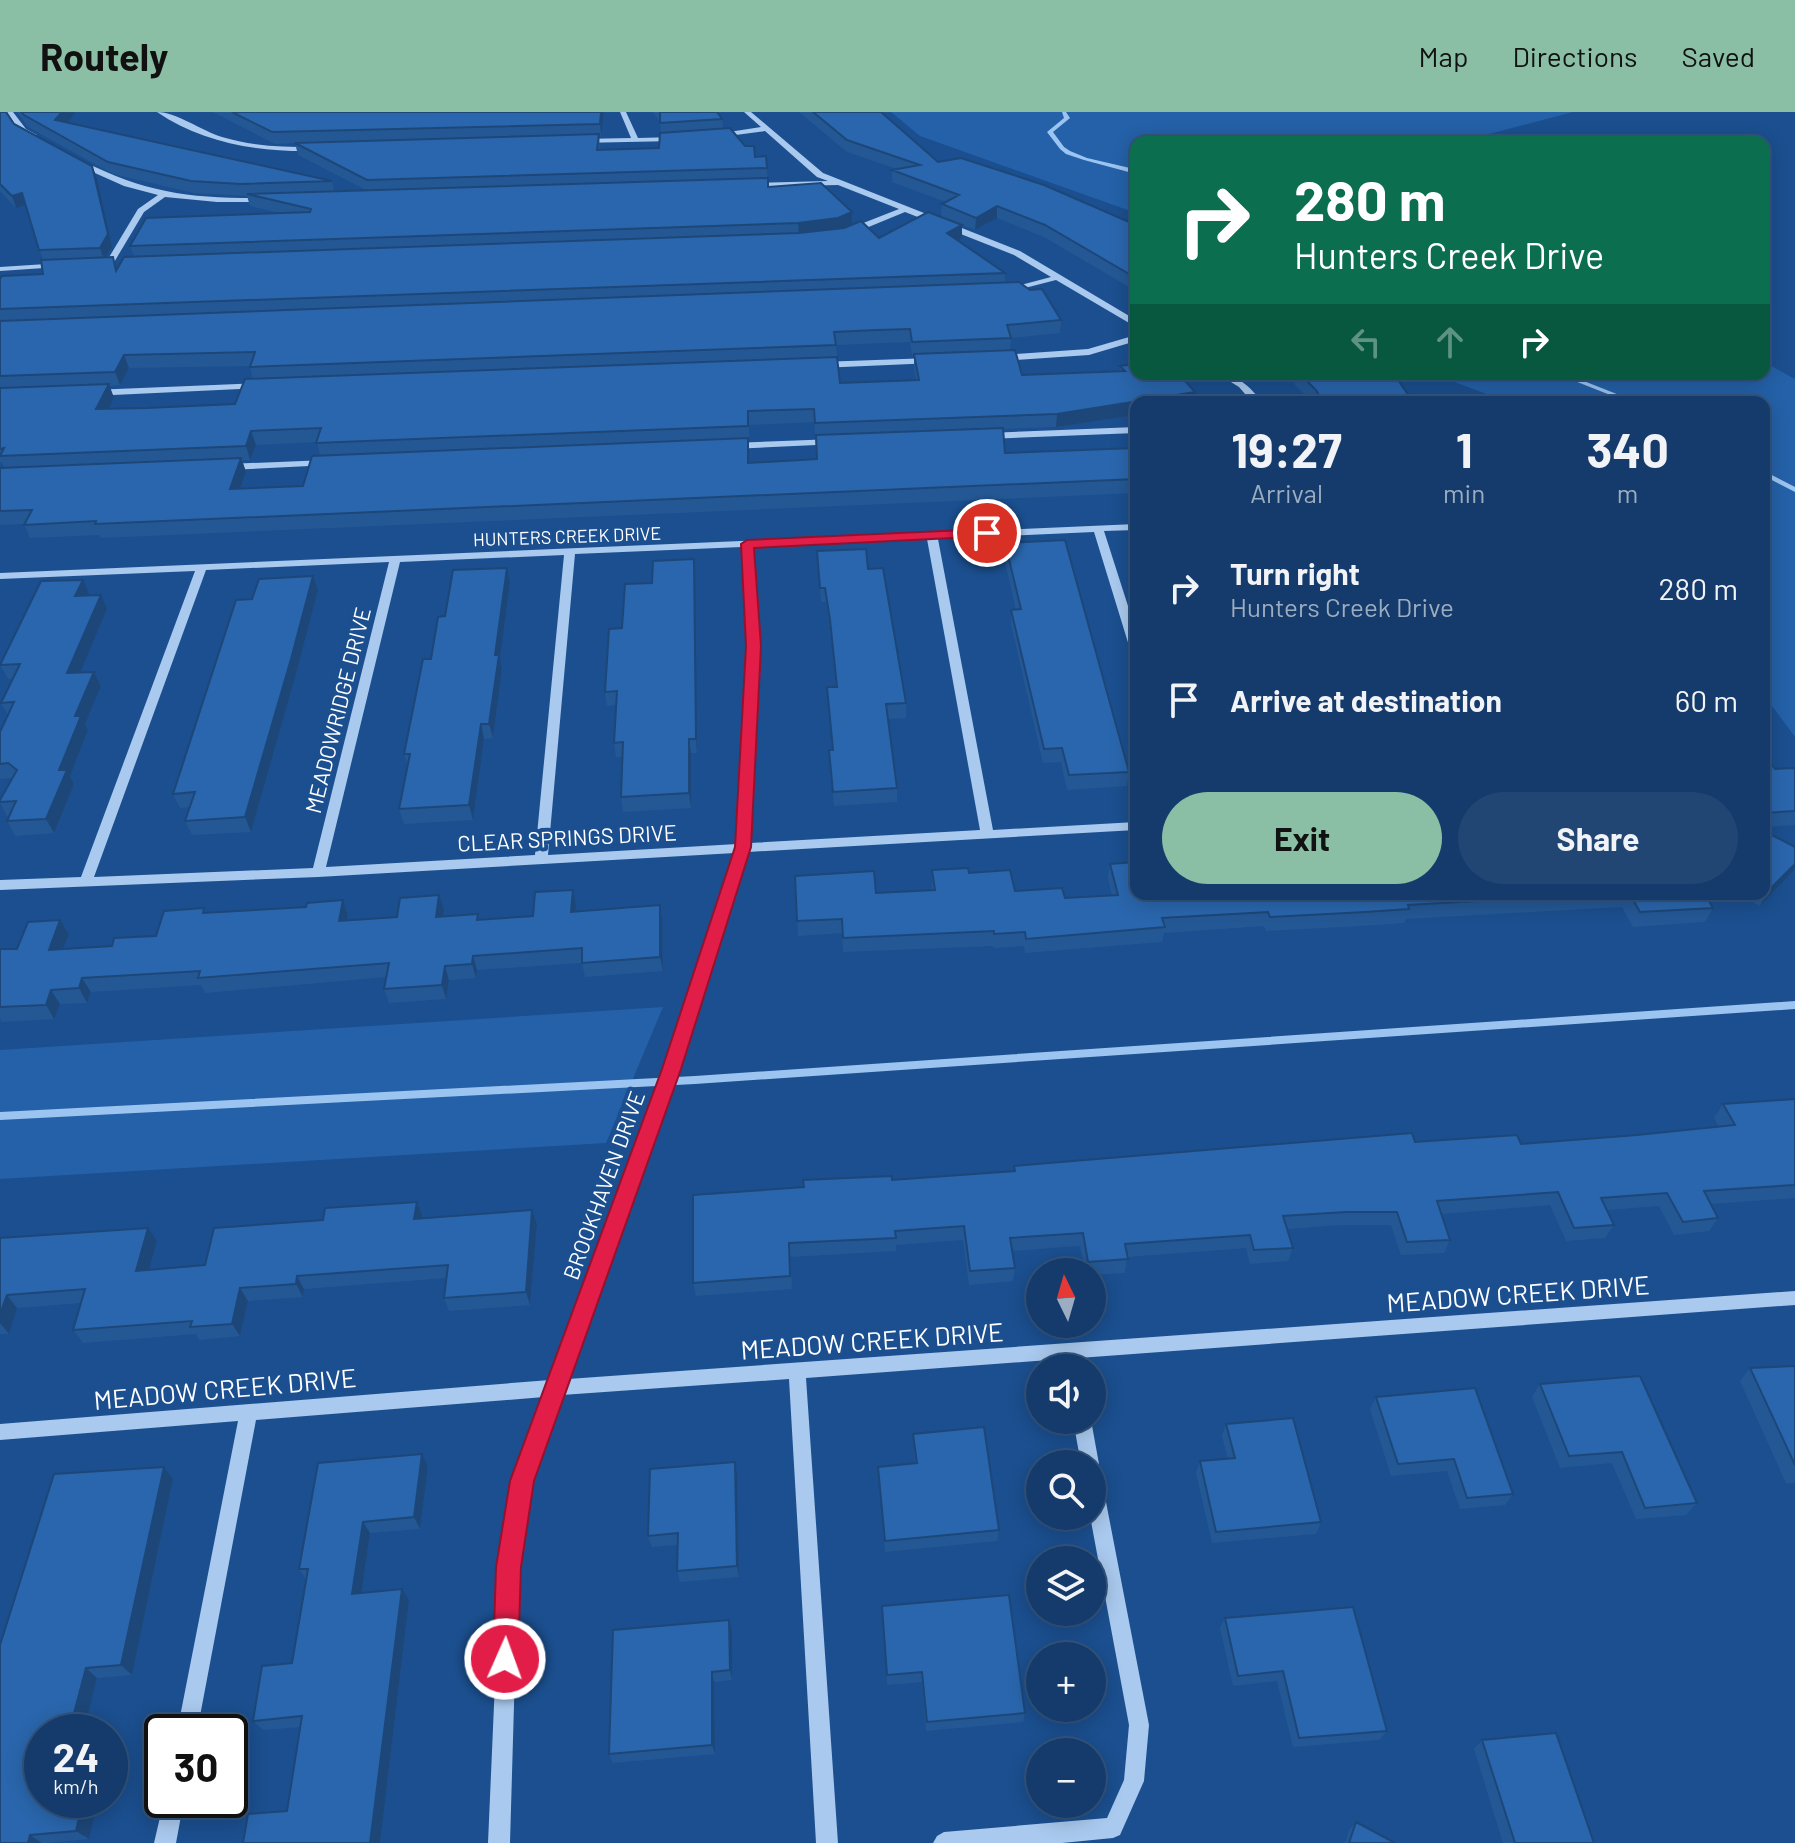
<!DOCTYPE html>
<html lang="en">
<head>
<meta charset="utf-8">
<style>
  :root { --surface:#143b6b; --page:#214673; --text:#f1f3f6; --muted:#9dadc1; --line:#33557e; --accent:#8abfa5 }
  body { margin:0; font-family:Barlow,sans-serif; background:var(--page); color:var(--text); height:100vh; display:flex; flex-direction:column; font-size:30px; white-space:nowrap }
  * { box-sizing:border-box; margin:0 }
  p { font-size:26px; color:var(--muted) }
  .icon { flex:none; width:44px; height:44px; fill:none; stroke:currentColor; stroke-width:2; stroke-linecap:round; stroke-linejoin:round }
  .map { position:relative; flex:1; overflow:hidden }
  .details { position:absolute; left:1130px; top:284px; width:640px; height:504px; display:flex; flex-direction:column; background:var(--surface); border-radius:16px; box-shadow:0 4px 20px #0003,0 0 0 2px var(--line) }
  .details>* { flex:none }
  .hud { position:absolute; left:1130px; top:24px; width:640px; height:244px; border-radius:16px; box-shadow:0 4px 20px #0003,0 0 0 2px var(--line); background:#0b6e4f; color:#fff; overflow:hidden }
  .needle { width:52px; rotate:355deg }
  .fabs { position:absolute; left:1026px; top:1146px; display:grid; gap:16px }
  .fabs a { display:grid; place-items:center; width:80px; height:80px; border-radius:50%; background:var(--surface); box-shadow:0 4px 20px #0003,0 0 0 2px var(--line); font-size:40px }
  .speed { position:absolute; left:24px; top:1602px; display:flex; gap:16px; font-size:40px; font-weight:700; text-align:center }
  .speed>* { display:grid; place-content:center; width:104px; height:104px; border-radius:50%; background:var(--surface); box-shadow:0 4px 20px #0003,0 0 0 2px var(--line); line-height:1 }
  .speed small { font-size:20px; font-weight:400 }
  .speed .limit { border:4px solid #111; border-radius:12px; background:#fff; color:#111 }
  .pin { position:absolute; display:grid; place-items:center; width:68px; height:68px; color:#fff; margin:-34px; border:4px solid #fff; border-radius:50%; box-shadow:0 2px 8px #0007 }
  .me { position:absolute; width:88px; margin:-44px; rotate:2deg; stroke-linejoin:round; filter:drop-shadow(0 0 6px #0008) }
  .turn { display:flex; align-items:center; gap:28px; height:168px; padding:0 32px; font-size:36px }
  .turn .icon { width:104px; height:104px; stroke-width:2.5 }
  .turn b { display:block; font-size:56px; line-height:68px }
  .lanes { display:flex; align-items:center; height:76px; padding:0 32px; background:#0003; justify-content:center; gap:40px; direction:ltr }
  .lanes .off { opacity:.35 }
  .eta { display:flex; justify-content:space-evenly; align-items:center; height:136px; text-align:center }
  .eta b { font-size:48px; font-weight:700; line-height:56px }
  .button { display:flex; gap:16px; margin-top:auto; padding:16px 32px }
  .button a { flex:1; height:92px; border-radius:48px; background:var(--accent); color:#111; font-size:32px; font-weight:700; line-height:92px; text-align:center }
  .button a+a { background:var(--page); color:var(--text) }
  ul { padding:0; list-style:none }
  li { display:flex; align-items:center; gap:24px; height:112px; padding:0 32px }
  li div { flex:1 }
  li b { display:block; font-size:30px }
  li em { font-style:normal }
  header { display:flex; align-items:center; gap:48px; box-sizing:border-box; height:112px; padding:0 40px; background:var(--accent); color:#111 }
  header strong { font-size:38px }
  nav { display:flex; gap:44px; margin-inline-start:auto; font-size:28px }
  .map>svg:first-child { display:block }
</style>
</head>
<body>
<header>
<strong>Routely</strong>
<nav><a>Map</a><a>Directions</a><a>Saved</a></nav>
</header>
<div class="map">
<svg width="1795" height="1731" viewBox="0 0 1795 1731">
  <rect width="100%" height="100%" fill="#1b4f8f"/>
  <path fill="#2461a8" d="M891,0H1573L1459,30H1136V101L920,24Z
    M1764,250L1795,267V625L1764,583V290H1507L1434,262H1764Z
    M663,895L606,1031L0,1067V938Z"/>
  <g fill="none" stroke-linecap="round" stroke-linejoin="round">
    <path fill="#9cc4f0" fill-rule="evenodd" d="M1062,0H1066L1070,6L1053,20L1064,35L1070,39L1087,46L1130,56L1136,58V62L1084,48L1066,42L1060,37L1047,20L1064,6Z
      M1557,262H1566L1637,290H1628Z
      M1764,359L1795,375V380L1764,364Z
      M1795,889V897L695,972L0,1008V1000L695,964Z"/>
    <path fill="#a9c9ee" fill-rule="evenodd" d="M7,0H13L26,17L37,23V27C21,25 15,12 7,0Z
      M157,0C176,0 202,19 222,25C252,34 282,35 312,35L316,37L312,39C258,40 202,31 157,0Z
      M620,0H626L638,26L676,25L680,27L676,29L578,31L581,27L631,26Z
      M744,0H751L823,61L1020,139L1136,208V215L1056,168L1005,181V177L1051,165L1014,143L905,100L854,121H848V117L899,97L838,73L749,75V71H752L828,69L817,65L765,19L713,26L716,22L761,15Z
      M77,49H83C147,82 196,87 268,86L272,88L268,90H217L165,85L144,100L113,152L109,154L105,152L138,97L158,83L124,74L77,53Z
      M62,151V155H59L0,159V155Z
      M1136,223V229L1089,243L1000,249L996,246L1000,243L1088,237Z
      M931,246L934,247V251L820,256L815,253L820,250Z
      M1218,262C1238,262 1250,275 1262,290H1252L1239,275Z
      M259,271L262,272V276L92,284L87,281L92,278Z
      M1136,315V321L988,327L983,324L988,321Z
      M835,327L838,328V332L732,337L727,334L732,331Z
      M327,348L330,349V353L228,358L223,355L228,352Z
      M1136,412V418L1104,419L1136,519V540L1130,537L1094,420L938,427L993,718L1136,710V718L748,740L679,957L568,1267L1795,1179V1193L1079,1246L1081,1256H1063L1062,1247L806,1266L838,1731H816L789,1267L562,1283L531,1369L518,1455L510,1731H488L500,1455L513,1369L544,1285L256,1308L197,1620H177L238,1309L0,1328V1312L550,1268L665,957L735,741L318,765L0,778V768L81,765L195,459L0,467V461ZM927,427L980,718L750,731L760,534L752,435ZM742,435L748,534L737,732L548,743L575,442ZM564,443L535,743L326,755L400,450ZM389,450L313,756L94,765L206,458Z
      M1073,1308H1091L1099,1352L1097,1357L1101,1364L1149,1613L1144,1669L1120,1723L1113,1726L1062,1731H933L937,1724L944,1720L1107,1706L1124,1668L1129,1613L1090,1404L1092,1352H1081Z
      M164,1688H184L176,1731H154Z"/>
  </g>
  <path fill="#245895" fill-rule="evenodd" d="M0,0L14,12L92,54L97,66L112,135L106,145L117,157L134,144L130,134L281,101L250,94L247,84L194,81L113,62L28,15L17,0H76L67,11L332,69L334,79L366,78L298,43L295,31L275,32L213,0H604L601,24H599L600,38L659,36L661,20L660,10L653,0H717L722,7L723,16L745,34L755,45L766,44L768,75L852,100V112L879,126L962,113V126L957,128L1005,161V171L1061,208L1060,221L1011,226L1010,238L1022,263L1119,260L1120,254L1195,280L1194,290H1136V303L1056,315L1003,317L1005,341L1136,336V381L101,426L99,423L30,426L24,412L0,413V356L4,355L2,350H0V167L43,162V148L26,94L16,96L0,79ZM910,230L912,243H914V255L916,268L840,271L836,233ZM250,254L253,267L235,292L108,297L114,286L109,274L120,273L129,256ZM814,310L817,347L749,351V313ZM317,330L320,343L303,374L240,377L246,360L242,348H250L256,333Z
    M799,0H881L938,50L1136,113V179L1044,125L997,106L975,118L941,105L942,92L946,90L892,70V58L897,57L847,40Z
    M1296,262H1394L1413,290H1312L1294,272Z
    M1005,431L1129,660L1127,674L1067,678L1061,650L1043,651L1011,512V498H1016L1004,445Z
    M817,439L868,457L906,591V606L888,607L897,676V690L834,694L829,638H832L827,575H836L831,523L826,490H821Z
    M507,456L510,470L500,547L502,557L493,626L484,627L473,708L404,712L399,697L408,653L404,642L431,547L445,504Z
    M695,461L697,641H691V696L623,700L621,685L623,645H616L614,631L616,593L607,594L605,580L652,471Z
    M313,464L318,478L296,562L251,720L192,723L185,709L190,695L180,696L173,682L252,487Z
    M89,482L88,483L107,497L80,560H94L101,574L85,612L88,618L70,664L74,672L54,721L15,724L7,709L9,704H7L0,691L12,666L0,667V620L8,603L1,591L13,567H8L0,553Z
    M1764,642L1775,657L1795,656V713L1764,715Z
    M1764,719L1795,735V757L1760,794L1738,782H1764Z
    M1110,752L1136,782H1705L1713,796L1705,810L1633,815L1622,795L1406,807L1404,811L1361,814L1266,819L1264,814L1164,821L1162,830L1025,841L1024,834L994,836L993,834L843,840L842,821L798,824L795,764L876,781L932,778V758L969,761L1015,779L1065,786L1112,783L1108,766Z
    M573,778L576,792V799L660,793L662,807L663,859L585,865L582,851L477,858L476,866L449,868L446,887L389,891L384,877L386,865L205,881L201,873L91,880L87,891L60,892L54,907L2,910L0,906V837H17L60,808L69,822L63,837L112,834L156,824L204,796L206,801L306,795L343,788L348,803L347,809L397,805L444,798L443,804L480,808L533,804Z
    M1795,987V1086L1710,1092L1718,1106L1709,1119L1674,1123L1659,1094L1607,1098L1614,1113L1605,1126L1566,1129L1550,1093L1441,1102L1450,1128L1444,1141L1401,1143L1391,1113H1341L1287,1117L1293,1136L1288,1149L1250,1152L1246,1136L1127,1145L1125,1161L1092,1163V1160H1086L1080,1134L1012,1139L1015,1156L1013,1169L969,1173L963,1128L896,1133V1139L790,1145L792,1177L696,1184L693,1171L892,1068L1014,1059V1054L1415,1030L1521,1032L1637,1023L1719,1015L1714,1006L1723,992Z
    M417,1090L422,1103V1106L532,1098L537,1112L530,1193L449,1199L444,1186L446,1166L304,1177L303,1185L248,1189L240,1224L199,1228L196,1222L83,1231L73,1218L81,1191L17,1196L9,1222H0V1126L157,1129L149,1158L205,1153L323,1108Z
    M1795,1254V1371H1786L1740,1269L1750,1256Z
    M1540,1272L1697,1391L1686,1403L1636,1407L1612,1351L1560,1356L1532,1285Z
    M1376,1285L1513,1382L1505,1393L1460,1397L1447,1359L1391,1364L1370,1297Z
    M1226,1312L1321,1410L1316,1422L1212,1431L1196,1361L1200,1349L1228,1347L1222,1324Z
    M913,1322L999,1418L997,1429L885,1440L878,1355L915,1351Z
    M422,1342L428,1354L420,1417L370,1421L362,1481L409,1488L380,1731H243L287,1699L301,1615L263,1618L253,1609L292,1551L306,1467L299,1457Z
    M735,1350L737,1362L739,1465L680,1470L677,1459V1433L652,1435L648,1424Z
    M164,1355L173,1367L132,1563L97,1566L84,1620H42V1688H98L89,1727L46,1731H0V1533L54,1362Z
    M882,1494L1025,1601L1023,1610L926,1619L922,1570L887,1573Z
    M1225,1506L1387,1619L1379,1628L1293,1635L1277,1569L1233,1574L1220,1516Z
    M732,1518V1568L714,1570L715,1642L613,1651L609,1642Z
    M1482,1628L1594,1731H1503L1474,1637Z
    M1356,1710L1395,1731H1345L1349,1718Z"/>
  <path fill="#1d4779" d="M62,0H76L60,20L55,8Z
    M601,0H604L601,24L600,12Z
    M92,54L97,66L112,135L104,148L100,136Z
    M22,81L27,93L16,96L12,84Z
    M997,94V106L975,118L976,106Z
    M852,100V112L838,118L799,123L798,111Z
    M962,113V126L947,134V121Z
    M124,243L129,256L120,273L115,260Z
    M109,272L114,286L102,310L96,297Z
    M1195,280L1194,290H1136V303L1056,315L1057,302Z
    M251,319L256,333L250,348L246,334Z
    M241,346L246,360L235,391L230,377Z
    M694,447L695,461L697,641L696,627Z
    M507,456L510,470L500,547L502,557L493,626L489,612L495,543Z
    M313,464L318,478L296,562L251,720L245,705Z
    M83,468L89,482L81,498L75,484Z
    M101,483L107,497L74,575L67,561Z
    M94,560L101,574L85,612L88,618L70,664L74,672L54,721L46,707L59,658L75,604Z
    M481,612L484,627L473,708L469,693Z
    M689,627L691,641V696L689,681Z
    M1795,752V757L1760,794L1768,779Z
    M573,778L576,792L575,814L571,800Z
    M439,783L444,798L441,819L436,805Z
    M343,788L348,803L344,823L339,809Z
    M660,793L662,807L663,859L660,845Z
    M60,808L69,822L57,852L49,838Z
    M473,844L477,858L476,866L472,852Z
    M445,854L449,868L446,887L442,873Z
    M82,866L91,880L87,891L79,876Z
    M51,878L60,892L54,907L46,893Z
    M417,1090L422,1103L420,1120L414,1107Z
    M532,1098L537,1112L530,1193L526,1180Z
    M148,1116L157,1129L145,1172L136,1159Z
    M297,1164L304,1177L303,1185L296,1172Z
    M240,1176L248,1189L240,1224L232,1212Z
    M7,1183L17,1196L9,1222L0,1211V1202Z
    M422,1342L428,1354L420,1417L414,1405Z
    M735,1350L737,1362L739,1465L737,1454Z
    M164,1355L173,1367L132,1563L121,1553Z
    M363,1410L370,1421L360,1493L352,1482Z
    M402,1477L409,1488L380,1731H370Z
    M729,1508L732,1518V1568L730,1558Z
    M86,1556L97,1566L84,1620H69Z
    M712,1560L714,1570L715,1642L712,1633Z
    M83,1688H98L89,1727L76,1719Z
    M30,1723L42,1731H28Z"/>
  <path fill="#2a66ad" stroke="#1d4779" stroke-width="2" d="M0,0H6L14,12L92,54L108,122L100,136L39,138L22,81L12,84L0,72Z
    M21,0H62L55,8L332,69L241,72L191,69L108,50L24,3Z
    M232,0H601L600,12L272,20Z
    M660,0H717L722,7L660,11Z
    M813,0H881L938,50L961,46L1044,73L1136,113V166L1045,113L997,94L976,106L942,92L959,83L892,58L920,53L847,28Z
    M730,16L745,34H754L755,45L766,44L767,56L367,68L295,31L599,22L597,38L659,36L660,21Z
    M768,66V75L821,71L852,100L838,106L798,111L130,134L146,106L310,100L311,97L247,82Z
    M928,100L962,113L947,121L1005,161L0,197V167L2,164L43,162L41,148L113,145L116,159L124,145L799,121L844,116L861,109L879,126Z
    M1019,170L1030,178L1042,177L1061,208L1007,213L1011,226L912,230L910,217L877,218L834,220L836,233L250,255L255,240L124,243L115,260L0,264V209Z
    M1015,238L1022,263L1125,259L1120,254L1136,252V262H1179L1195,280L1057,302L815,311L814,297L748,299V314L316,331L321,316L251,319L246,334L0,344L4,336L0,337V276L109,272L96,297L147,296L235,292L245,267L837,245L840,271L919,268L914,242Z
    M1300,262H1394L1413,290H1323L1316,278Z
    M1003,316L1005,341L1136,336V367L95,412L96,409L24,413L32,398L0,399V356L241,346L230,377L303,374L312,344L748,326V351L817,347L816,323Z
    M1065,428L1129,660L1069,663L1062,636L1044,637L1011,498L1021,497L1005,431Z
    M866,437L868,457L883,456L906,591L886,592L897,676L833,680L829,638H833L827,575H837L830,508L825,476H820L817,439Z
    M694,447L696,627H689V681L621,685L623,630L614,631L617,579L605,580L609,517L622,516L625,472L652,471L653,449Z
    M507,456L495,543H499L489,612H481L469,693L399,697L410,642H404L423,547H431L438,505L445,504L453,458Z
    M313,464L291,547L245,705L185,709L195,680L173,682L236,488L252,487L259,467Z
    M83,468L75,484L101,483L67,561L94,560L75,604H81L59,658H67L46,707L7,709L16,689L0,690V688L17,658L8,651L0,652V620L14,590L1,591L20,552L0,553L41,469Z
    M1764,642L1775,657L1795,656V699L1764,701Z
    M1764,719L1795,735V752L1768,779L1764,777Z
    M1136,750V782H1599L1408,793L1409,797L1365,800L1270,805L1268,800L1162,806L1165,815L1026,827L1025,820L994,822V819L843,826L842,807L797,809L795,764L874,759L876,781L935,778L932,758L968,756L969,761L1010,758L1015,779L1062,776L1065,786L1118,783L1110,752Z
    M573,778L571,800L660,793V845L582,851V836L473,844L472,852L445,854L442,873L384,877L389,851L198,866L200,859L82,866L79,876L51,878L46,893L0,895V837H17L28,810L60,808L49,838L112,834L114,826L156,824L164,799L204,796L203,801L306,795L307,791L343,788L339,809L397,805L400,786L439,783L436,805L478,802L477,808L533,804L535,780Z
    M1630,782H1705L1713,796L1640,800Z
    M1795,987V1073L1704,1079L1718,1106L1683,1110L1667,1081L1601,1086L1614,1113L1574,1116L1558,1080L1437,1089L1450,1128L1407,1130L1397,1100H1346L1283,1104L1293,1136L1254,1138L1250,1123L1125,1132L1128,1147L1088,1150L1083,1121L1010,1126L1015,1156L970,1159L964,1114L895,1119L896,1126L789,1131L790,1164L693,1171V1083L804,1075L803,1068L892,1064V1068L1015,1059L1014,1054L1412,1021L1415,1030L1517,1023L1521,1032L1637,1023L1735,1013L1723,992Z
    M417,1090L414,1107L532,1098L526,1180L444,1186L448,1153L297,1164L296,1172L240,1176L232,1212L190,1215L192,1209L73,1218L85,1177L7,1183L0,1202V1126L148,1116L136,1159L205,1153L214,1116L323,1108L325,1096Z
    M1795,1254V1353L1750,1256Z
    M1640,1264L1697,1391L1645,1396L1622,1340L1569,1344L1540,1272Z
    M1475,1276L1513,1382L1467,1386L1454,1347L1398,1352L1376,1285Z
    M1293,1306L1321,1410L1216,1420L1200,1349L1235,1346L1226,1312Z
    M984,1315L999,1418L885,1429L878,1355L917,1351L913,1322Z
    M422,1342L414,1405L363,1410L352,1482L402,1477L370,1731H243L248,1702L287,1699L302,1604L253,1609L262,1554L292,1551L308,1457H299L318,1351Z
    M735,1350L737,1454L677,1459L678,1421L648,1424L650,1357Z
    M164,1355L121,1553L86,1556L69,1620H42V1688H83L76,1719L30,1723L28,1731H0V1533L54,1362Z
    M1009,1483L1025,1601L927,1610L922,1560L887,1563L882,1494Z
    M1353,1495L1387,1619L1299,1626L1283,1559L1238,1564L1225,1506Z
    M729,1508L730,1558L712,1560V1633L609,1642L613,1518Z
    M1556,1621L1594,1731H1515L1482,1628Z
    M1356,1710L1395,1731H1349Z"/>
  <path fill="#e11d48" stroke="#92132f" stroke-width="2" d="M987,417L994,421L992,424L754,436L761,534L751,735L681,957L534,1369L521,1455L518,1547L514,1556L505,1560L496,1556L493,1547L496,1455L510,1369L662,957L735,735L746,534L741,432L747,428Z"/>
  <g text-anchor="middle" dominant-baseline="central" stroke-width="8" stroke-linejoin="round" paint-order="stroke">
    <g font-size="18" fill="#fff" stroke="#1b4f8f">
      <text transform="translate(567 424) rotate(-2)">HUNTERS CREEK DRIVE</text>
    </g>
    <g font-size="22" fill="#fff" stroke="#1b4f8f">
      <text transform="translate(337 598) rotate(-76)">MEADOWRIDGE DRIVE</text>
      <text transform="translate(567 725) rotate(-3)">CLEAR SPRINGS DRIVE</text>
      <text transform="translate(603 1073) rotate(-70)">BROOKHAVEN DRIVE</text>
    </g>
    <g font-size="26" fill="#fff" stroke="#1b4f8f">
      <text transform="translate(1518 1181) rotate(-4)">MEADOW CREEK DRIVE</text>
      <text transform="translate(872 1228) rotate(-4)">MEADOW CREEK DRIVE</text>
      <text transform="translate(225 1276) rotate(-5)">MEADOW CREEK DRIVE</text>
    </g>
  </g>
</svg>
<div class="fabs">
<a><svg class="needle" viewBox="-14 -14 28 28"><path d="M0-13l5 13h-10z" fill="#e53935"/><path d="M0 13l5-13h-10z" fill="#9dadc1"/></svg></a>
<a><svg class="icon" aria-label="sound" viewBox="0 0 24 24"><path d="M4 9h4l5-4v14l-5-4H4zM17 9q2 3 0 6"/></svg></a>
<a><svg class="icon" aria-label="search" viewBox="0 0 24 24"><circle cx="10" cy="10" r="6"/><path d="M15 15l6 6"/></svg></a>
<a><svg class="icon" aria-label="layers" viewBox="0 0 24 24"><path d="M12 4l9 5-9 5-9-5zM3 14l9 5 9-5"/></svg></a>
<a>+</a>
<a>−</a>
</div>
<div class="speed"><div>24<small>km/h</small></div><div class="limit">30</div></div>
<div class="pin" style="left:987px;top:421px;background:#d93025"><svg class="icon" aria-label="arrive" viewBox="0 0 24 24"><path d="M6 21V4h12l-3 4 3 4H6"/></svg></div>
<svg class="me" style="left:505px;top:1547px" viewBox="-20 -20 40 40"><circle r="17" fill="#e11d48" stroke="#fff" stroke-width="3"/><path d="M0-11L8 9 0 5-8 9z" fill="#fff"/></svg>
<div class="hud">
<div class="turn"><svg class="icon" aria-label="right" viewBox="0 0 24 24"><path d="M7 20v-9h11M14 6l5 5-5 5"/></svg><div><b>280 m</b>Hunters Creek Drive</div></div>
<div class="lanes"><svg class="icon off" aria-label="left" viewBox="0 0 24 24"><path d="M17 20v-9H6M10 6l-5 5 5 5"/></svg><svg class="icon off" aria-label="ahead" viewBox="0 0 24 24"><path d="M12 20V5M6 11l6-6 6 6"/></svg><svg class="icon" aria-label="right" viewBox="0 0 24 24"><path d="M7 20v-9h11M14 6l5 5-5 5"/></svg></div>
</div>
<section class="details">
<div class="eta">
<div><b>19:27</b><p>Arrival</p></div>
<div><b>1</b><p>min</p></div>
<div><b>340</b><p>m</p></div>
</div>
<ul>
<li><svg class="icon" aria-label="right" viewBox="0 0 24 24"><path d="M7 20v-9h11M14 6l5 5-5 5"/></svg><div><b>Turn right</b><p>Hunters Creek Drive</p></div><em>280 m</em></li>
<li><svg class="icon" aria-label="arrive" viewBox="0 0 24 24"><path d="M6 21V4h12l-3 4 3 4H6"/></svg><div><b>Arrive at destination</b></div><em>60 m</em></li>
</ul>
<div class="button"><a>Exit</a><a>Share</a></div>
</section>
</div>
</body>
</html>
